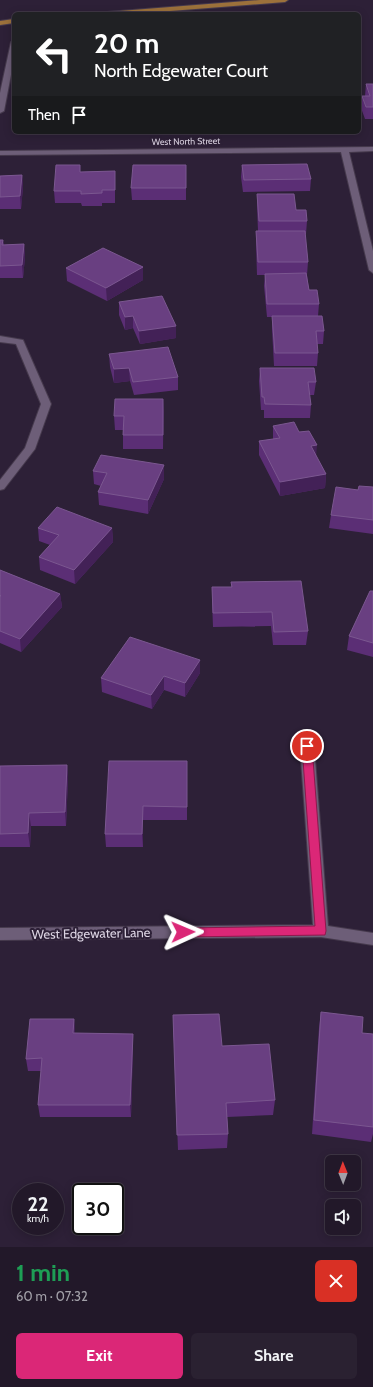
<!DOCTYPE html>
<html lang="en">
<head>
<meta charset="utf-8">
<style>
  :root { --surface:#221829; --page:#2a2131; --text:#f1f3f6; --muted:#a2a0a8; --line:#3f3746; --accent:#db2777 }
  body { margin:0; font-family:Cabin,sans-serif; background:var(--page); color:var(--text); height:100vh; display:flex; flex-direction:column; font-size:15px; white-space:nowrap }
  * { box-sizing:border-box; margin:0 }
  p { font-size:13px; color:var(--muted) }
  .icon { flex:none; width:22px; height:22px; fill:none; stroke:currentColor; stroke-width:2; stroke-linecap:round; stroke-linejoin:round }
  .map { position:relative; height:1247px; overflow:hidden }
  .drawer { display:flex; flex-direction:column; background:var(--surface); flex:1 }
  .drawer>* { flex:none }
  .guide { position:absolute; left:12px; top:12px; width:349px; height:122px; border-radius:6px; box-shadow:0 2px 10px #0003,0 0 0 1px var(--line); background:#202124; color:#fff; overflow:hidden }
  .needle { width:26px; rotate:359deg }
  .controls { position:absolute; left:325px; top:1155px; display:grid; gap:8px }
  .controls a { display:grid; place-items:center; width:36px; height:36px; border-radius:6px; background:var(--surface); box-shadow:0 2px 10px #0003,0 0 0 1px var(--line); font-size:20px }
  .speed { position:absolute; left:12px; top:1183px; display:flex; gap:8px; font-size:20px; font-weight:700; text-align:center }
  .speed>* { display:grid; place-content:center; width:52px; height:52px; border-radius:50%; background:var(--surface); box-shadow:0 2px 10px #0003,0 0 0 1px var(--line); line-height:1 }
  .speed small { font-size:10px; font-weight:400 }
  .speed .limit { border:2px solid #111; border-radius:6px; background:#fff; color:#111 }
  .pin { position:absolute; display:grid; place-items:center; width:34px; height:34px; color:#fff; margin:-17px; border:2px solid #fff; border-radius:50%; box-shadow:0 1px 4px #0007 }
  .me { position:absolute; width:44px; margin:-22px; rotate:89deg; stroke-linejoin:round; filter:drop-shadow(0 0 3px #0008) }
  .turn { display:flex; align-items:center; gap:14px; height:84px; padding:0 16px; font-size:18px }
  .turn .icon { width:52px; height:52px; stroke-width:2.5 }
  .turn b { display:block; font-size:28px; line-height:34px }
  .then { display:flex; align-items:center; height:38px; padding:0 16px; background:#0003; gap:8px; font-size:15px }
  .round { display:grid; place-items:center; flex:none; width:42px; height:42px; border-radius:6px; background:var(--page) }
  .summary { display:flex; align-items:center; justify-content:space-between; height:68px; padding:0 16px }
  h1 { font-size:24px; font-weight:700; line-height:30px; color:#1e9e55 }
  .button { display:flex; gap:8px; margin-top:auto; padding:8px 16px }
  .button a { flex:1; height:46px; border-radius:6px; background:var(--accent); color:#fff; font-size:16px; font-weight:700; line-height:46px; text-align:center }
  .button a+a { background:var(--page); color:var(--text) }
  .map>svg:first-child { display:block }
</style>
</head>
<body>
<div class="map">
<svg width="373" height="1247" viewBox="0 0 373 1247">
  <rect width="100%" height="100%" fill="#2d2037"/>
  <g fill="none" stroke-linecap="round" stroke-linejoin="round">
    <defs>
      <path id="minor" d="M14,40V59L4,111L0,113V93L11,42Z
        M373,147V151L349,152L373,251V273L369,270L341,152L0,155V151Z
        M0,336L23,340L51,404L35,449L4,489L0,490V480L25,448L41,404L16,344L0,342Z
        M307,741L312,742L314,746L328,926L373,933V945L321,937L0,940V928L313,925L300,746L302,742Z"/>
      <path id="primary" d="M260,0H288L285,2L132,14H104L107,12Z
        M14,19V23L0,25V21Z"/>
    </defs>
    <use href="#minor" stroke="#463a4d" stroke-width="2"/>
    <use href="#primary" stroke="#463a4d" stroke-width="2"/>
    <use href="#minor" fill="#6d5e78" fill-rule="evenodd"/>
    <use href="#primary" fill="#9c713b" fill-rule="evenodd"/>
  </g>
  <path fill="#5b2e75" d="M366,84H373V119H365L361,108L362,96H365Z
    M80,165V172L115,171V203H102V206H82L81,203H55L54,191Z
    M186,165V200H132L131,188Z
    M242,165L311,179L310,191L243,192L241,177Z
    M22,175L23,187L21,209H0V176Z
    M257,194L296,210L307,221L306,234H305L308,262L307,275L309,290L319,304L318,316L324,331L323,344H317L318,353L317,366H274L272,329V317H267L264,286L265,275H257L256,244V231H258L257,206Z
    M0,240H3L4,245L24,244L25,257L23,278H0V282Z
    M143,267V280L107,301L67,281L66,268Z
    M119,302L176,326V338L140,344L133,328L125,330L119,315Z
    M109,354L178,377V390L134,395L130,381L114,383L110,367Z
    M260,368L316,382L314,395H309L311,405L310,418H264V410H261L259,381Z
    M163,399V449H123V430H115L114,416Z
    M273,426L299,432L316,457L326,474L325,488L280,496L259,455V441L273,439Z
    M93,471L164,479L148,514L99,505L98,492L101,486L94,484Z
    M373,487V534L329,528L331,515L358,490Z
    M38,528H112L113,542L75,584L40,570L39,557L50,545L39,541Z
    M0,570L60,594L62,607L21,652L0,643Z
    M231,582L308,631L306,645H273L271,626L213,627L212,601V587H231Z
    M373,591V657L347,650L349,636Z
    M200,660V673L185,697L164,690L152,709L102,692L101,678Z
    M187,761V820H143V847H106L105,834Z
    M67,765L68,778L66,826H31L30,847H0V766Z
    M321,1012L362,1033L373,1034V1134L371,1142L312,1134L319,1028Z
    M173,1015L222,1046L275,1100L273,1115L227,1117L228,1134L227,1148L178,1150Z
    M74,1019L75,1033L133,1034V1046L131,1117H40L38,1105L41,1071H28L26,1059Z"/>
  <path fill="#432157" d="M22,175L23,187L21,209L20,196Z
    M24,244L25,257L23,278L22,265Z
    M143,267V280L107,301L106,288Z
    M133,316V328L125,330V317Z
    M176,326V338L140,344L139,331Z
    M129,368L130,381L114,383V369Z
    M163,399L164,412L163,449Z
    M317,445L316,458L311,446Z
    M164,465V479L148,514V500Z
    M326,474L325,488L280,496V482Z
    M112,528L113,542L75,584L74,570Z
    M60,594L62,607L21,652L20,639Z
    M200,660V673L185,697V683Z
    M164,676V690L152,709L151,695Z
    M67,765L68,778L66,826L65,812Z
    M143,806V847L142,834Z
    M29,813L31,826L30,847L28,833Z
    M74,1019L75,1032L74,1045L73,1033Z
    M133,1034V1046L131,1117L130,1105Z"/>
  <path fill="#693f81" stroke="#7b5790" d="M366,84H373V107H366L362,96H370Z
    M307,164L311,179L244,180L242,165Z
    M56,165H80V172L115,171V190H102V193L81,194V191H54Z
    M133,165H186V188H131Z
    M22,175L20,196L0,197V176Z
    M257,194H294L296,210H306L307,221H259Z
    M256,231H305L308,262H258Z
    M0,240H3L2,245L24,244L22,265L0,266Z
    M103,248L143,267L106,288L66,268Z
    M306,273L309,290H317L319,304H267L265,274Z
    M162,296L176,326L139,331L133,316L125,317L119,302Z
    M272,316H322L324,331H316L318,353H275Z
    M168,347L178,377L133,382L129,368L114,369L109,354Z
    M260,368H314L316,382H308L311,405L265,404L264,397H262Z
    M115,399H163V435H123L124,416H114Z
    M294,422L299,432L309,431L317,445L311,446L326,474L280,482L259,441L280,438L273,426Z
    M101,455L164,465L148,500L98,492L107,473L93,471Z
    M359,486L373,487V520L331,515L336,487L358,490Z
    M57,507L112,528L74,570L39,557L59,535L38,528Z
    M0,570L60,594L20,639L0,631V596H1L0,595Z
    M301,581L308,631L274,632L272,612L213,613L212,587H232L231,582Z
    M370,591H373V643L349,636Z
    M130,637L200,660L185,683L164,676L151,695L101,678Z
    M109,761H187V807L143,806L142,834H105Z
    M67,765L65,812L29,813L28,833L0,834V766Z
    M321,1012L363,1017L362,1033L373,1034V1127L314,1120Z
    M219,1014L222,1046L269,1044L275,1100L226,1103L228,1134L177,1135L173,1015Z
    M30,1019H74L73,1033L133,1034L130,1105H38L42,1058L26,1059Z"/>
  <path fill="#db2777" stroke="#8e194d" d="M307,742L312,746L326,931L325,935L183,937L179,936L178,932L179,929L183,928L315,926L302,746Z"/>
  <g text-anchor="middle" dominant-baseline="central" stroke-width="4" stroke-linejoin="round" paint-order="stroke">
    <g font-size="9" fill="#dcd4e3" stroke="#2d2037">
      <text transform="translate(186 141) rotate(-1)">West North Street</text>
    </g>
    <g font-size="13" fill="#dcd4e3" stroke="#2d2037">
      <text transform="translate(91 933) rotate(-1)">West Edgewater Lane</text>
    </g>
  </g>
</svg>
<div class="controls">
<a><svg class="needle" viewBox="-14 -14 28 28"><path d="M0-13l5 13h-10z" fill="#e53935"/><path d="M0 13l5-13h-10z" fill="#a2a0a8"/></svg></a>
<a><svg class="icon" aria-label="sound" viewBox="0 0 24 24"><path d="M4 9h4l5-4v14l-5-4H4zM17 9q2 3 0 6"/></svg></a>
</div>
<div class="speed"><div>22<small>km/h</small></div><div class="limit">30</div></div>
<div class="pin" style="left:307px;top:746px;background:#d93025"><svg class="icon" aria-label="arrive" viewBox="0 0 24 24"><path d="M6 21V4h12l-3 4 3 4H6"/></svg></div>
<svg class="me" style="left:183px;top:932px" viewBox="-20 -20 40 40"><path d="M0-17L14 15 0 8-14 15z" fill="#db2777" stroke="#fff" stroke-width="4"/></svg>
<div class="guide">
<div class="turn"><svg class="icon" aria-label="left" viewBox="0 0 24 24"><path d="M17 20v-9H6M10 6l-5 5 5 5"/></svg><div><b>20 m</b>North Edgewater Court</div></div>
<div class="then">Then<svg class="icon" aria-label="arrive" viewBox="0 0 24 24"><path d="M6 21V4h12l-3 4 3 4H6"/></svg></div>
</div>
</div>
<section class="drawer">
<div class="summary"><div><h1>1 min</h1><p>60 m · 07:32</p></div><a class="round" style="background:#d93025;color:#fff"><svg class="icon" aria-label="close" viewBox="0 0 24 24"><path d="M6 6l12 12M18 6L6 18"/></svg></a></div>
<div class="button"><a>Exit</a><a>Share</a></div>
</section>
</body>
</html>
